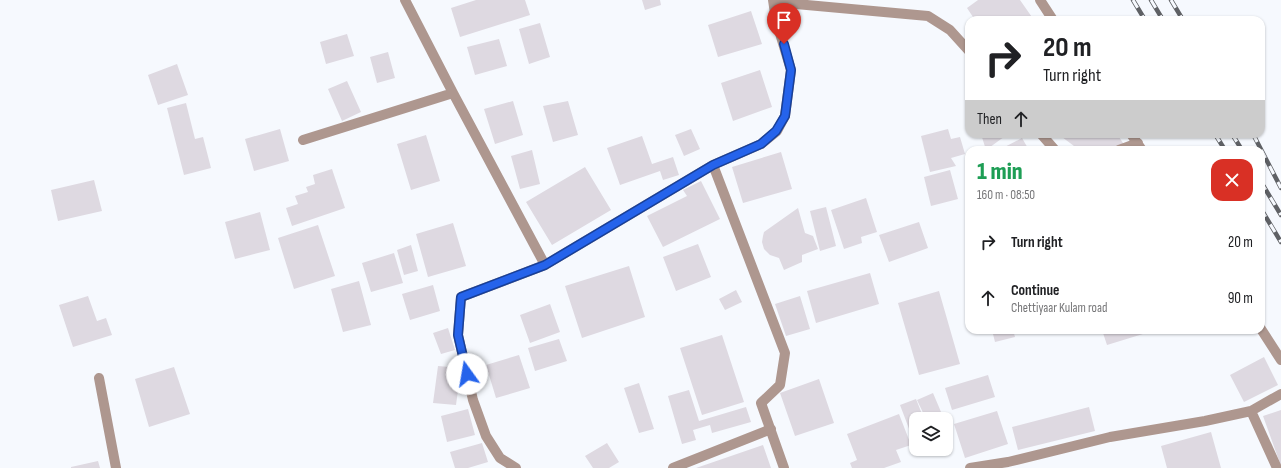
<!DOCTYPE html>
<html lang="en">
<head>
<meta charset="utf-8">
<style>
  :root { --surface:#fff; --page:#f6f6f6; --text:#202124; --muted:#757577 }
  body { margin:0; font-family:"Sofia Sans Condensed",sans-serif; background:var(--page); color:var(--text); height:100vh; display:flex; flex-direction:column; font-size:15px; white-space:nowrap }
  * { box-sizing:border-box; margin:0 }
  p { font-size:13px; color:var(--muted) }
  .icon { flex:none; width:22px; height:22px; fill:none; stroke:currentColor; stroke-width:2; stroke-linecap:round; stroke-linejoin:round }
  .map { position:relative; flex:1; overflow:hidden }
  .details { position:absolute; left:965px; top:146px; width:300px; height:188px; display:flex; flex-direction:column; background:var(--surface); border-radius:12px; box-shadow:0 1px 3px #0004 }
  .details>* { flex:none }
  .top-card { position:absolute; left:965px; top:16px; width:300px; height:122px; border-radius:12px; box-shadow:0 1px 3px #0004; background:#fff; color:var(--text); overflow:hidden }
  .fabs { position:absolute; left:909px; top:412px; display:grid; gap:8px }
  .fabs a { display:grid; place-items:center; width:44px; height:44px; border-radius:8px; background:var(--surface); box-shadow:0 1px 3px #0004; font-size:20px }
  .pin { position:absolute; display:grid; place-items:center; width:34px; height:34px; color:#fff; margin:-41px -17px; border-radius:50% 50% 50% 0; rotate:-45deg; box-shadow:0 0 4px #0007 }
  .pin .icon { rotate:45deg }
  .me { position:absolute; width:44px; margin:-22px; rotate:347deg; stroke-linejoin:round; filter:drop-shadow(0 0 3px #0008) }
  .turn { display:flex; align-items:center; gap:14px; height:84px; padding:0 12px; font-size:18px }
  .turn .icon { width:52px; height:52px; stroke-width:2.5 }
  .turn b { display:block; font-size:28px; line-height:34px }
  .then { display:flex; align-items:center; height:38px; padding:0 12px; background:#0003; gap:8px; font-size:15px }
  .round { display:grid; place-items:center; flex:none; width:42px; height:42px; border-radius:12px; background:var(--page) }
  .head { display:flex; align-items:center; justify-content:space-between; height:68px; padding:0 12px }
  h1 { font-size:24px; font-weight:800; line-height:30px; color:#1e9e55 }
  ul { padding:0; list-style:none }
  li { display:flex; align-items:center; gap:12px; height:56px; padding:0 12px }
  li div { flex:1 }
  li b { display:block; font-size:15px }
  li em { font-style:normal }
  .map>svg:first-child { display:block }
</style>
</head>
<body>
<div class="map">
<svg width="1281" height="468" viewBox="0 0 1281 468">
  <rect width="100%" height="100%" fill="#f6f9fe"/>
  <path fill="#ded9e1" d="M476,0H525L530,15L460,37L451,8Z
    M642,0H660L661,5L645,10Z
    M978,0H1020L1034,20H975L967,8Z
    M751,11L762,44L718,57L708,25Z
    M540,23L550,57L529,64L519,29Z
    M347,34L354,56L326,64L320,42Z
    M499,39L507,66L475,75L467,47Z
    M388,52L395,78L377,83L370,57Z
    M177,64L188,95L158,105L148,75Z
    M760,70L772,107L733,121L721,83Z
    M347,81L361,112L342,121L328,89Z
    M513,101L523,135L495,144L484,109Z
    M568,101L578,135L553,142L543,106Z
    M186,103L195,139L203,137L211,168L184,175L167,108Z
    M280,129L289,161L254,171L245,139Z
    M691,129L700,149L684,156L675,135Z
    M948,129L951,139L960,137L965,154L951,158L956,166L930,172L921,136Z
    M981,134H1008L986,150Z
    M1058,134H1117L1125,146L1078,149Z
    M426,135L440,181L411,190L397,144Z
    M642,136L652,164L673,157L679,175L663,180L660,171L620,185L607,148Z
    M1022,138L1029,150H999Z
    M532,150L540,184L520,189L511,156Z
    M781,152L792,189L743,203L732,167Z
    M585,167L611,210L552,245L526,202Z
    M332,169L345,208L292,226L286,208L298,204L295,196L308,192L306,187L315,184L313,175Z
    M950,170L958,199L931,206L924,177Z
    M94,180L102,211L58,221L51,190Z
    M701,181L720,219L663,247L647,216L687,196L683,190Z
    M866,198L877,232L861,237L862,243L844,249L831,210Z
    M826,207L836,246L820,251L810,211Z
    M798,208L805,233L813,236L818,249L802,255V262L784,270L779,258L770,255L764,249L762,242L763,236L764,232Z
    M260,212L270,250L235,259L225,222Z
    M919,222L928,248L889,262L879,235Z
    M453,223L466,266L428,277L416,234Z
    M318,225L335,276L294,289L278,238Z
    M698,244L711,277L676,291L663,257Z
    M411,245L418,271L404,275L397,250Z
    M394,253L403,283L371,292L362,263Z
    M629,266L645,317L582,338L565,286Z
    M870,273L879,304L816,323L807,291Z
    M359,281L371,325L343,332L331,289Z
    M433,285L440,311L410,320L402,294Z
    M736,290L742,302L725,310L719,299Z
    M939,291L960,364L919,375L898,303Z
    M88,296L97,321L106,318L112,335L73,347L59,305Z
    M800,296L810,329L786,336L775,304Z
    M550,304L560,332L530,343L520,315Z
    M448,328L455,350L441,354L433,333Z
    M992,330H1013L1015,337L995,342Z
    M1102,330H1156L1107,345Z
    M722,335L744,402L702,415L680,348Z
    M559,339L567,361L535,371L528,348Z
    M519,355L530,388L496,398L486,365Z
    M1264,357L1278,385L1244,402L1230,375Z
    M438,366L461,368L456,405L433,403Z
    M174,367L190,414L149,427L135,379Z
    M988,375L995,397L952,410L945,388Z
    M819,379L834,423L795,436L780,393Z
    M639,383L654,429L639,433L624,388Z
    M689,390L699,421L746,407L751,422L712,433L710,425L693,430L696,440L682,444L668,396Z
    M933,393L944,419H926L917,400Z
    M916,399L924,419H916V447L900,405Z
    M1089,407L1095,431L1018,450L1012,427Z
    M468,409L475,435L447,442L441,416Z
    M1281,410V466L1263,416Z
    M997,411L1008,444L965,458L954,424Z
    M899,414L911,445L896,450L901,462L884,468H852L850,463L857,460L847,434Z
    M946,424L952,437L946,439Z
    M1211,432L1221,468H1167L1161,446Z
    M482,443L488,462L468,468H455L450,452Z
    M607,443L619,462L609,468H593L585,456Z
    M763,445L771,468H696Z
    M98,461L100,468H71V467Z"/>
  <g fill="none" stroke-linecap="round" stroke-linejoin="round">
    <path stroke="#ae978f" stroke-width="10" d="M405,0L453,93L545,265L713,165L785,353L780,385L761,403L784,468
      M1040,0L1053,20
      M774,2L928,16L950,30L969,51
      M1041,134L1055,150
      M1131,134L1142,150
      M303,140L453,93
      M1119,150L1138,143
      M713,165L761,144L777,131L785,116L791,70L776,20L773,0
      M1261,329L1281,360
      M99,378L116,468
      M1251,411L1277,468
      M516,468L500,458L486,436L473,400L458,335L461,297L545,265
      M673,468L771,429
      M970,468L1008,462L1110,437L1205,421L1251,411L1281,394"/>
    <defs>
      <path id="rail" d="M1133,0L1145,20
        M1151,0L1163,20
        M1171,0L1183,20
        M1215,134L1225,150
        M1232,134L1242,150
        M1253,134L1281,188
        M1261,182L1281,215
        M1261,209L1281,242"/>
    </defs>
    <use href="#rail" stroke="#5f6165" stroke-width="4.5"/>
    <use href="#rail" stroke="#f6f9fe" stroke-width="3" stroke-dasharray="9" stroke-linecap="butt"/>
  </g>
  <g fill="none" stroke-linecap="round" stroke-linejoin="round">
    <defs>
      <path id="route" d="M467,374L458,335L461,297L545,265L713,165L761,144L776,131L785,116L791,70L784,44"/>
    </defs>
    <use href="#route" stroke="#184099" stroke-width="10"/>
    <use href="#route" stroke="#2563eb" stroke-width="7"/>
  </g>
</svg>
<div class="fabs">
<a><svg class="icon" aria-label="layers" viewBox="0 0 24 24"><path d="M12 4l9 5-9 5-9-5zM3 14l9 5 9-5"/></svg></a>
</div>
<div class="pin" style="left:784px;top:44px;background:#d93025"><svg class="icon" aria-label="arrive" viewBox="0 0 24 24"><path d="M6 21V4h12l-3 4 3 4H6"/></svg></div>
<svg class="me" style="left:467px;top:374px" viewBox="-20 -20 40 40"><circle r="19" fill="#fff"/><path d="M0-13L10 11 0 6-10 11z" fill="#2563eb"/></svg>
<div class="top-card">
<div class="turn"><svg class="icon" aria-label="right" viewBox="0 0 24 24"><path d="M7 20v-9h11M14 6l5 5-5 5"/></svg><div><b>20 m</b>Turn right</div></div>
<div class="then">Then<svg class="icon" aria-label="ahead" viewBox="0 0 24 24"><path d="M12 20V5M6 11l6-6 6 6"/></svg></div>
</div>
<section class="details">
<div class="head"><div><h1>1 min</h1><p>160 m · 08:50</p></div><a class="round" style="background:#d93025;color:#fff"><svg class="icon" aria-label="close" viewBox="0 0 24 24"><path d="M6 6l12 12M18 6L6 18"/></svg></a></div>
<ul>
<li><svg class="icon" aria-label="right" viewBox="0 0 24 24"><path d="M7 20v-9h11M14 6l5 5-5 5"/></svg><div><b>Turn right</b></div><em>20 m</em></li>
<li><svg class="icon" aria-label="ahead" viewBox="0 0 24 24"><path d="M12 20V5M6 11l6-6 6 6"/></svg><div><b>Continue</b><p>Chettiyaar Kulam road</p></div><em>90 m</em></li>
</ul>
</section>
</div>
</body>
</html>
